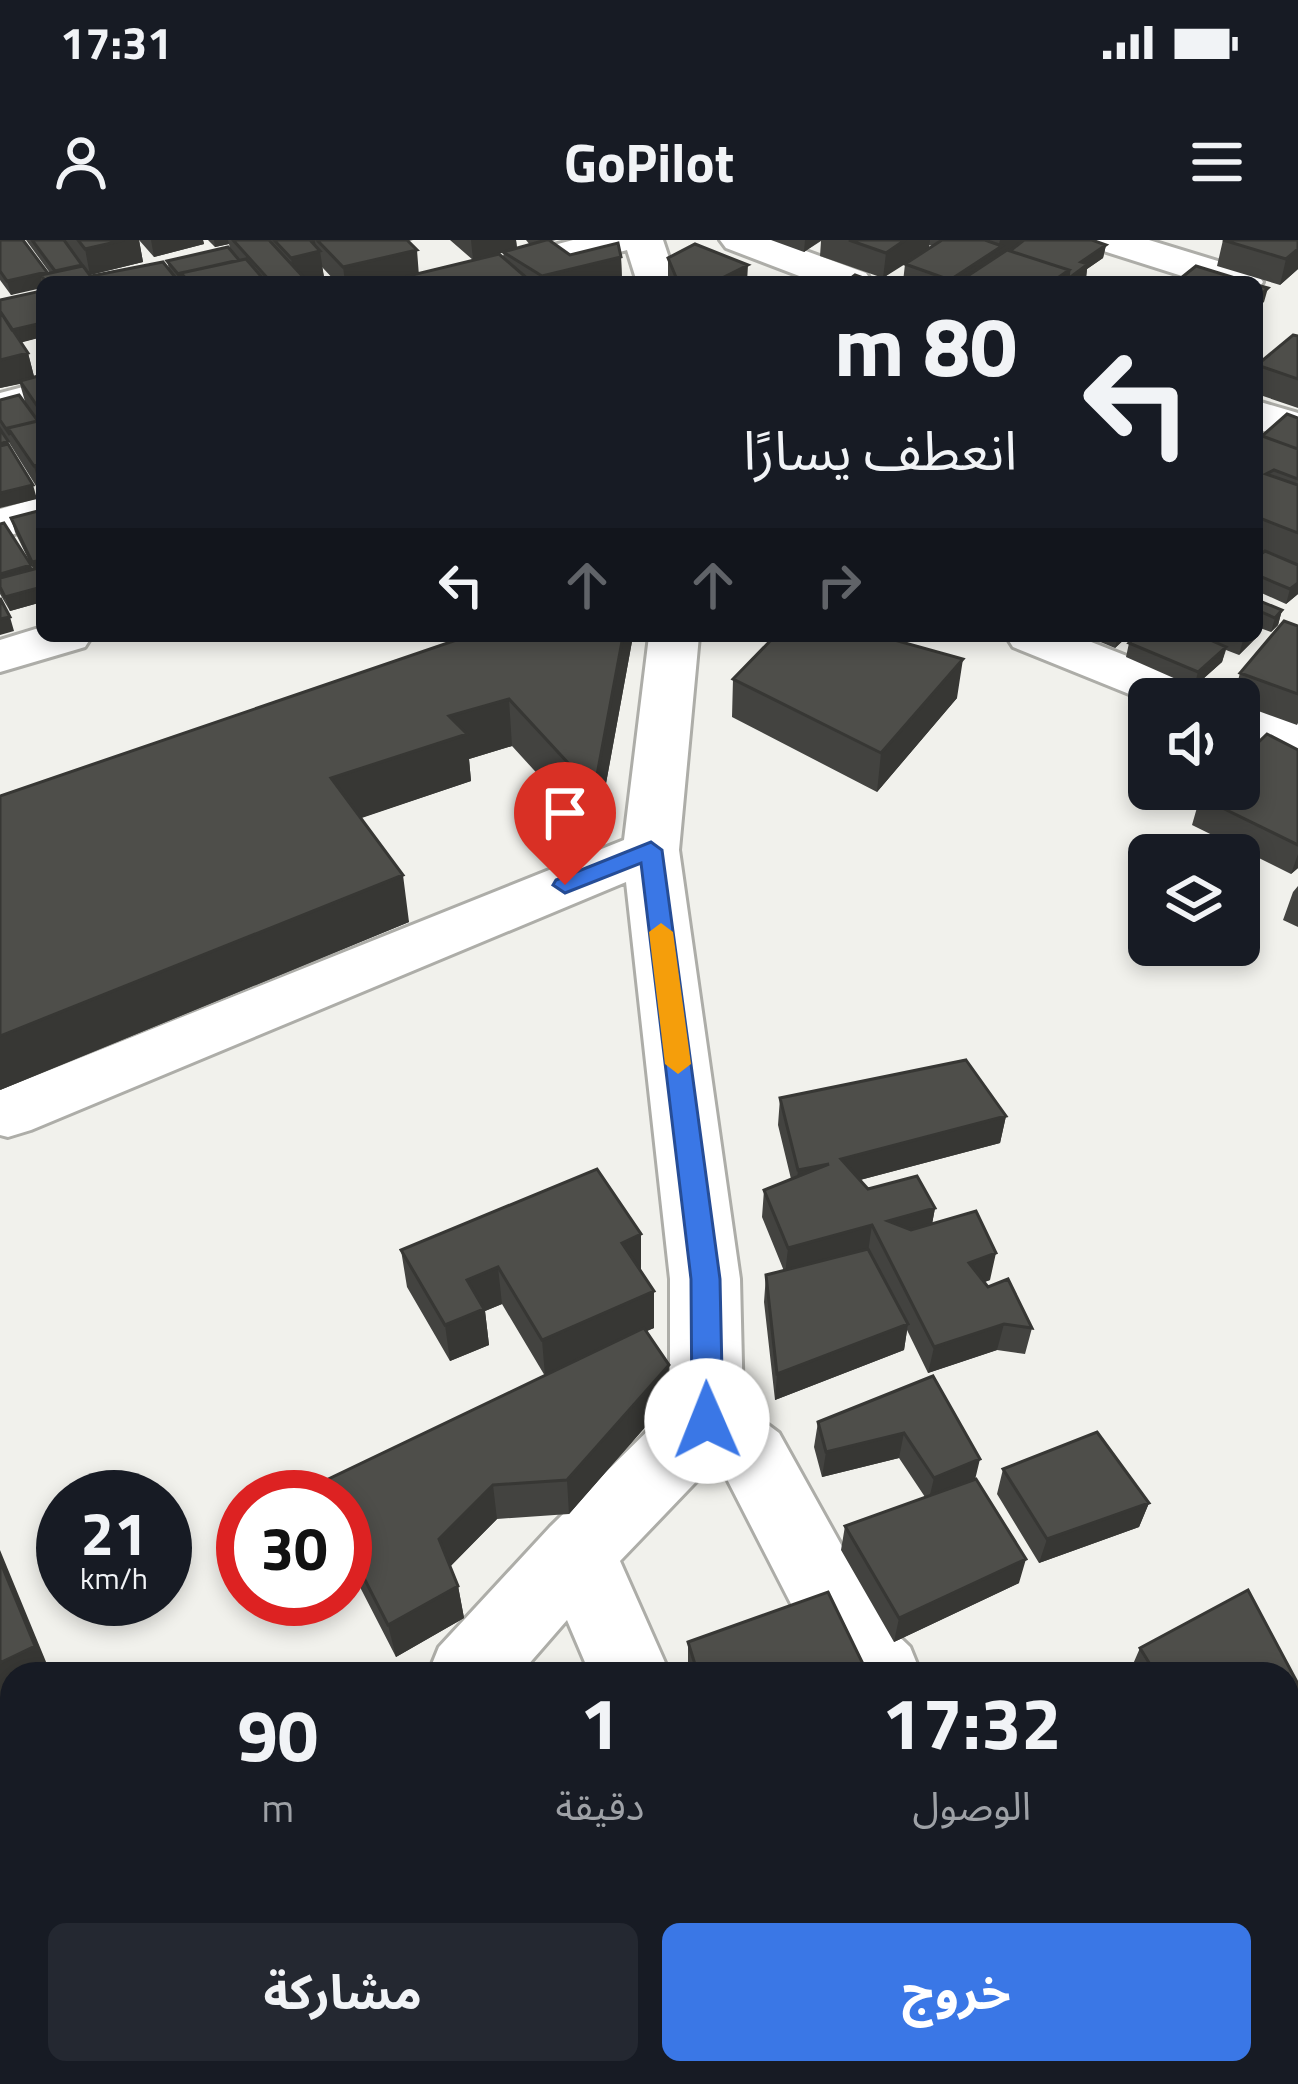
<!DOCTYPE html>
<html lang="ar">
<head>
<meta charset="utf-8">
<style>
  :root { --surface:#171b24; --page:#242831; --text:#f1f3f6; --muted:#9ea1a6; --accent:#3a77e6 }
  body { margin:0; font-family:"Titillium Web","Noto Sans Arabic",sans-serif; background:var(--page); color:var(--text); direction:rtl; height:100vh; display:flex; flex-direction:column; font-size:45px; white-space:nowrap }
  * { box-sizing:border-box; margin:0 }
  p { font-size:39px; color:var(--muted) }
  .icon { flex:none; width:66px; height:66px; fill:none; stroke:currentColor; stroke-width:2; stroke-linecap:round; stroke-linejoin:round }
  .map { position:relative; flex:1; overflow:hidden; direction:ltr }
  .details { position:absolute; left:0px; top:1422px; width:1299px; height:423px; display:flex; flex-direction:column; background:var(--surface); border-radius:36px 36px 0 0; box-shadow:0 6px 18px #0003; direction:rtl }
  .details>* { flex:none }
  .top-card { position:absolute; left:36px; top:36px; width:1227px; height:366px; border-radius:18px; box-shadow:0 6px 18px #0003; direction:rtl; background:#171b24; color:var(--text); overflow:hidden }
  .tools { position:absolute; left:1128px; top:438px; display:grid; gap:24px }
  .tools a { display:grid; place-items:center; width:132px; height:132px; border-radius:18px; background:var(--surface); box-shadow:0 6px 18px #0003; font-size:60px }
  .speed { position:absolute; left:36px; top:1230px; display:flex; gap:24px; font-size:60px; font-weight:700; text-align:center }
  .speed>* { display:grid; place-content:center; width:156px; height:156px; border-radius:50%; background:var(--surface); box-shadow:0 6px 18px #0003; line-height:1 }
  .speed small { font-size:30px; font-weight:400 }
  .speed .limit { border:18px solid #d22; background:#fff; color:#111 }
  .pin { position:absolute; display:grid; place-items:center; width:102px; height:102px; color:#fff; margin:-123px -51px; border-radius:50% 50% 50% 0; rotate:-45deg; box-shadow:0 0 12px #0007 }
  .pin .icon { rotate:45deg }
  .me { position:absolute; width:132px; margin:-66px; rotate:359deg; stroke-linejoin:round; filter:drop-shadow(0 0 9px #0008) }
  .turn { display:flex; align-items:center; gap:42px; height:252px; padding:0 48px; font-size:54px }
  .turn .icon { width:156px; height:156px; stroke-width:2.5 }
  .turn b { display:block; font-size:84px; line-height:102px }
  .lanes { display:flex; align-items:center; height:114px; padding:0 48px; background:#0003; justify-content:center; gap:60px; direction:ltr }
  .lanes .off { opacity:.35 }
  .eta { display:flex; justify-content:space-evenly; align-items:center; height:204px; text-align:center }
  .eta b { font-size:72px; font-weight:700; line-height:84px }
  .action { display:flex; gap:24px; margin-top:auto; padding:24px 48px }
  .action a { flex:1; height:138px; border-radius:18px; background:var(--accent); color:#fff; font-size:48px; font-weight:700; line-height:138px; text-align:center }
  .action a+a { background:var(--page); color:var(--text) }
  .status { display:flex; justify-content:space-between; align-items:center; height:84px; padding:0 60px; background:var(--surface); direction:ltr }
  .status svg { height:33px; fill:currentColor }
  header { display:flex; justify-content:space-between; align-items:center; height:156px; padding:0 48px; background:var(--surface); font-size:54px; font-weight:700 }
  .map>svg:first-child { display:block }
</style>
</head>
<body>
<div class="status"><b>17:31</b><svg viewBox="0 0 49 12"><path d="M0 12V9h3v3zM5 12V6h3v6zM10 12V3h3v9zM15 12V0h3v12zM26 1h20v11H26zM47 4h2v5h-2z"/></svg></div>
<header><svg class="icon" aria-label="menu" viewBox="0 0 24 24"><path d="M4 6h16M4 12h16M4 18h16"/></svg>GoPilot<svg class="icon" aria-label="person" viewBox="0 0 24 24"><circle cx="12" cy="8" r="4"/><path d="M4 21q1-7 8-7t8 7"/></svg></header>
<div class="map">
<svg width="1298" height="1844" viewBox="0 0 1298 1844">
  <rect width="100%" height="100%" fill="#f1f1ec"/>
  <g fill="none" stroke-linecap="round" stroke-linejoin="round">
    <defs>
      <path id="minor" d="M573,0H663L677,42H637L627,10L508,42H442L448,33Z
        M720,0H776L866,33L872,42H815L726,8Z
        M1088,0H1149L1257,33L1263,42L1257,51V42H1201L1094,8Z
        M42,142V168L0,179V153Z
        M1257,161L1298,173V201L1257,189Z
        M42,257V286L0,298V269Z
        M42,387V396H92L85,407L0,432V400Z
        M649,396H699L679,610L740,1039L743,1166L779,1193L884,1382L910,1407L921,1434H827L727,1239L711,1226L620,1321L670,1434H590L567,1380L520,1434H428L439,1407L550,1287L670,1169V1039L626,642L31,890L8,897L0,895V850L624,600Z
        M1006,396H1076L1208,448L1215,459L1149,462L1013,407Z
        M1239,463L1298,483V519L1239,498Z
        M12,1738V1833L0,1838V1743Z
        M1287,1754L1298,1759V1844H1277L1256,1833H1287Z
        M589,1833H685L689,1844H593Z
        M875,1833H973L977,1844H879Z"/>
    </defs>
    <use href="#minor" stroke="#adada8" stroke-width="6"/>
    <use href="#minor" fill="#fff" fill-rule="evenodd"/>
  </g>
  <path fill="#434340" d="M0,0L48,34L50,33L26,0H64L91,36L169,29L167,21L230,9L229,4L215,7L208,0H413L408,1L419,34L503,17L504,12L473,20L450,0H516L517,8L530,5L526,0H556L551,1L570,15L621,17L622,42H409L408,38L393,42H336L322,27L324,37L306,42H42L11,55L0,40Z
    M64,0H139L143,22L90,35Z
    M139,0H203L204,4L154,17Z
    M771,0H1092L1106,5L1103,18L1087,29L1086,38L1080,42H903L905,24L933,6L929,5L883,38L820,16L821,1L804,12Z
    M1223,0H1298V29L1280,45L1217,26Z
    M668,18L747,42H668Z
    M42,52V97L21,102L28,113L34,137L42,135L41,254L0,188V160L26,165L20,144L0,148L5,59Z
    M1298,96V168L1257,154V124Z
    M1298,178V354L1286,364L1257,351V194L1262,196Z
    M42,270V362L10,371L0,354V284L33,329L15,292L11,278Z
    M1257,360L1282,370L1278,385L1271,392L1260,388L1258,396L1239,415L1226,410L1222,422L1194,447L1126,417L1129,403L1137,396H1257Z
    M1298,386V483L1297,485L1239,464V459H1233L1240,433Z
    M468,396H633L596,598L512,506L469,519L471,541L360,578L409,682L0,850Z
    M772,396H880L957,458L877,552L732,477L733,439L774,397Z
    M1086,396H1128L1115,408Z
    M1298,510V628L1291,634L1192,585L1200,557Z
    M1298,646V687L1283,680L1293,652Z
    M780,858L1006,876L1000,903L860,940L868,949L935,968L932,984L990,1040L984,1042L1032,1088L1025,1114L997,1110L928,1133L907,1090L904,1110L775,1160L764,1062L766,1035L784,1031L762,977L764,950L791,939L778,885Z
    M401,1010L641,1032L654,1088L646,1091L668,1161L569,1274L497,1279L450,1326L458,1346L464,1378L396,1417L345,1318V1257H319L316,1245L545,1136L502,1064L485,1071L489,1105L450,1121L407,1047Z
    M933,1136L1019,1343L894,1402L841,1310L845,1286L925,1257L899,1218L822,1237L814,1207L818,1182Z
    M1003,1229L1149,1263L1139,1287L1039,1323L997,1254Z
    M1248,1350L1298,1444V1476L1293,1483L1287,1488V1434H1132L1130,1431L1140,1408Z
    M688,1402L862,1434H690L688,1425Z
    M1298,1512V1766L1287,1760V1528Z
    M946,1833H1134L1126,1844H958Z
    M1253,1833H1287L1298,1844H1246Z"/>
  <path fill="#373734" d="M124,0H139L143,22L90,35L85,9Z
    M151,0H203L204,4L154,17Z
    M214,0H228L229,4L215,7Z
    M309,0H315L316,12L320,11L324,37L306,42H294L291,18Z
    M471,0H516L517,9L473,20Z
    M805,0H821L804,12Z
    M905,0H930L929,9L883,38L886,13Z
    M1000,0H1035L963,39V42H950L998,8Z
    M1106,5L1103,18L1087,29L1086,38L1080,42H1052Z
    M1298,9V29L1280,45L1286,19Z
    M417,10L419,36L393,42H345L343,27Z
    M621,17L622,42H542V36Z
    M748,25L747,42H714Z
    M47,32L41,35L42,48L11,55L7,41Z
    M1268,48L1264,62L1257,68V58Z
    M42,83V97L16,104L12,90Z
    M28,113L35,140L0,148V120Z
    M42,224V253L41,254L34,226Z
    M33,245L37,259L0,268V253Z
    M42,320V335L36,336L32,322Z
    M31,325L35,340L0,347V334Z
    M1298,343V354L1286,364L1290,349Z
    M42,347V362L10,371L5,357Z
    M1282,370L1278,385L1271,392L1275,378Z
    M10,377L14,391L0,395V379Z
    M1262,382L1258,396L1239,415L1243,400L1247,396H1257V387Z
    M623,396H633L596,598L594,551Z
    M1118,396H1128L1115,408Z
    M1226,407L1222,422L1194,447L1198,432Z
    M963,419L957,458L877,552L881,513Z
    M509,459L512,506L469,519L471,541L338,586L331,538L449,476Z
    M1298,614V628L1291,634Z
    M403,635L409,682L0,850V796Z
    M1006,876L1000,903L837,946L841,919Z
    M829,924L795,957L798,930Z
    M935,968L930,995L883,1008L888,981Z
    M872,985L868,1012L785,1035L788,1008Z
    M641,994V1032L622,1003Z
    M996,1013L990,1040L964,1050L969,1023Z
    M498,1027L502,1064L485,1071L489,1105L450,1121L445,1085L467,1040Z
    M654,1051V1088L545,1136L542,1100Z
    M908,1084L904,1110L775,1160L777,1134Z
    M1004,1084L997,1110L928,1133L934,1107Z
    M669,1125L668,1161L569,1274L567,1240Z
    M904,1193L899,1218L822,1237L826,1212Z
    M980,1219L974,1244L928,1263L934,1238Z
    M493,1245L497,1279L445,1332L439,1299Z
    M1149,1263L1139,1287L1039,1323L1047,1299Z
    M0,1310L51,1434H12V1458L0,1464Z
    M1026,1319L1019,1343L894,1402L899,1378Z
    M458,1346L464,1378L396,1417L388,1385Z
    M251,1359H267L254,1365Z
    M864,1426L862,1434H843Z
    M1298,1468V1476L1293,1483L1287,1488V1476Z
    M12,1682V1727L0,1734V1688Z
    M506,1833H540L541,1834L526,1844H491Z"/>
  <path fill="#4e4e4a" stroke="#373734" stroke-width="3" d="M0,0H23L47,32L7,41L0,31Z
    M32,0H64L82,25L55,31Z
    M78,0H124L85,9Z
    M233,0H269L306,40L271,42Z
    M274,0H310L320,11L291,18Z
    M317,0H407L417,10L343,27Z
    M546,0H549L570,15L618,3L621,17L542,36L503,12Z
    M849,0H905L886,13Z
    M942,0H985L1002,6L950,40L905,24Z
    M1024,0H1092L1106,5L1081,22L1088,24L1068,39L1069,30L1010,11Z
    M1223,0H1298V9L1286,19Z
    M695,4L748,25L714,42H678L668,18Z
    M228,7L239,20L181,33L183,40L167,21Z
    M1007,10L1069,30L1052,42H973L963,39Z
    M499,14L529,40L520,42H414L408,36Z
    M246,19L266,42H189L181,33Z
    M163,22L179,42H95L91,36Z
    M83,26L95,42H46L41,35Z
    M1196,26L1248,42H1176Z
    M855,35L874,42H846Z
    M1257,45L1268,48L1257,58Z
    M41,51L42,83L12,90L0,71V60Z
    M0,71L28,113L0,120Z
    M1293,95L1298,96V139L1257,125Z
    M42,135V173L20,141Z
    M19,155L38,181L8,188L10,195L0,180V160Z
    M1287,174L1298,178V209L1262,196Z
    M42,180V224L34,226L8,188Z
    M0,189L8,201L0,204Z
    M1257,194L1298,209V239L1274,230L1266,234L1298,245V293L1257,277Z
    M8,204L33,245L0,253V206Z
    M42,270V320L32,322L11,278Z
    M4,283L31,325L0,334V284Z
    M1265,311L1298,325V343L1290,349L1257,335V317Z
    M42,327V347L5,357L0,347V338Z
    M0,358L10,377L0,379Z
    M1257,360L1282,370L1275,378L1257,370Z
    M1284,381L1298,386V454L1240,433Z
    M468,396H623L594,551L509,459L449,476L467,494L331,538L403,635L0,796V556Z
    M775,396H880L963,419L881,513L733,439Z
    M1137,396H1201L1226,407L1198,432L1129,403Z
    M1267,494L1298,510V605L1200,557L1209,549H1239V521Z
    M966,820L1006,876L841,919L868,949L917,936L935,968L888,981L911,990L976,971L996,1013L969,1023L988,1047L1008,1039L1032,1088L1004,1084L934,1107L872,985L788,1008L764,950L829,924L798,930L780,858Z
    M597,929L641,994L622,1003L654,1051L542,1100L498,1027L467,1040L484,1069L445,1085L401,1010Z
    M868,1009L908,1084L777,1134L766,1035Z
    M644,1088L669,1125L567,1240L493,1245L439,1299L458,1346L388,1385L345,1301V1257H322L316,1245Z
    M933,1136L980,1219L934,1238L904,1193L826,1212L818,1182Z
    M1097,1192L1149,1263L1047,1299L1003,1229Z
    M976,1239L1026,1319L899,1378L845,1286Z
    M243,1309V1339L232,1314Z
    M0,1321L35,1406L0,1423Z
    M1248,1350L1298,1444V1468L1287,1476V1434H1156L1140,1408Z
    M828,1352L864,1426L843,1434H698L688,1402Z
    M12,1479V1682L0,1688V1485Z
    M1298,1512V1730L1287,1724V1528Z
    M1287,1828L1298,1837V1844H1255L1260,1833H1287Z
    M274,1833H506L491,1844H279Z
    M972,1833H1133L1124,1844H984Z
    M1170,1833H1240L1234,1844H1163Z"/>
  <path fill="#3a77e6" stroke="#264d96" stroke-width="3" d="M651,602L662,610L720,1039L723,1181L718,1190L707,1194L697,1190L692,1181L691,1039L641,623L565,653L553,645L556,640Z"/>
  <path fill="#f59e0b" d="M661,683L673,692L691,824L678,834L665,824L649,692Z"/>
</svg>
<div class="tools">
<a><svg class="icon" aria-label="sound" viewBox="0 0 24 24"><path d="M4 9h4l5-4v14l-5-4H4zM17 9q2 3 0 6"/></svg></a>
<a><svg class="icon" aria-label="layers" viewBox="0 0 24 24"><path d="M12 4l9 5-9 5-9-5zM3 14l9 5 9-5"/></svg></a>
</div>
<div class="speed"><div>21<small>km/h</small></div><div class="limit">30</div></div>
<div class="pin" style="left:565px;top:645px;background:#d93025"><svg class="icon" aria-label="arrive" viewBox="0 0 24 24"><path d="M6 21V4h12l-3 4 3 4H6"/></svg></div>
<svg class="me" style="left:707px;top:1181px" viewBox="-20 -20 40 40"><circle r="19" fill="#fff"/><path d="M0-13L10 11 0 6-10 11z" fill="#3a77e6"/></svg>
<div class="top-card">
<div class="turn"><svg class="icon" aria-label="left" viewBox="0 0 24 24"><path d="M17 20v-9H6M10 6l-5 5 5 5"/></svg><div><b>80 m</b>انعطف يسارًا</div></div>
<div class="lanes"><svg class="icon" aria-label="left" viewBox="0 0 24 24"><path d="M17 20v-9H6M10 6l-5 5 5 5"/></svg><svg class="icon off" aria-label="ahead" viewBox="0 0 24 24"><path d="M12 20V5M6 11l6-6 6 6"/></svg><svg class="icon off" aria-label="ahead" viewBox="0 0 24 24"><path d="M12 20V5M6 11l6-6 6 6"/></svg><svg class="icon off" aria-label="right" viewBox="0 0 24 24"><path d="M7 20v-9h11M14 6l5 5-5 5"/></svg></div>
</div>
<section class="details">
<div class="eta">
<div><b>17:32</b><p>الوصول</p></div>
<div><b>1</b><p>دقيقة</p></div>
<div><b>90</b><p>m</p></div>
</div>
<div class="action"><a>خروج</a><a>مشاركة</a></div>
</section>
</div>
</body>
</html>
